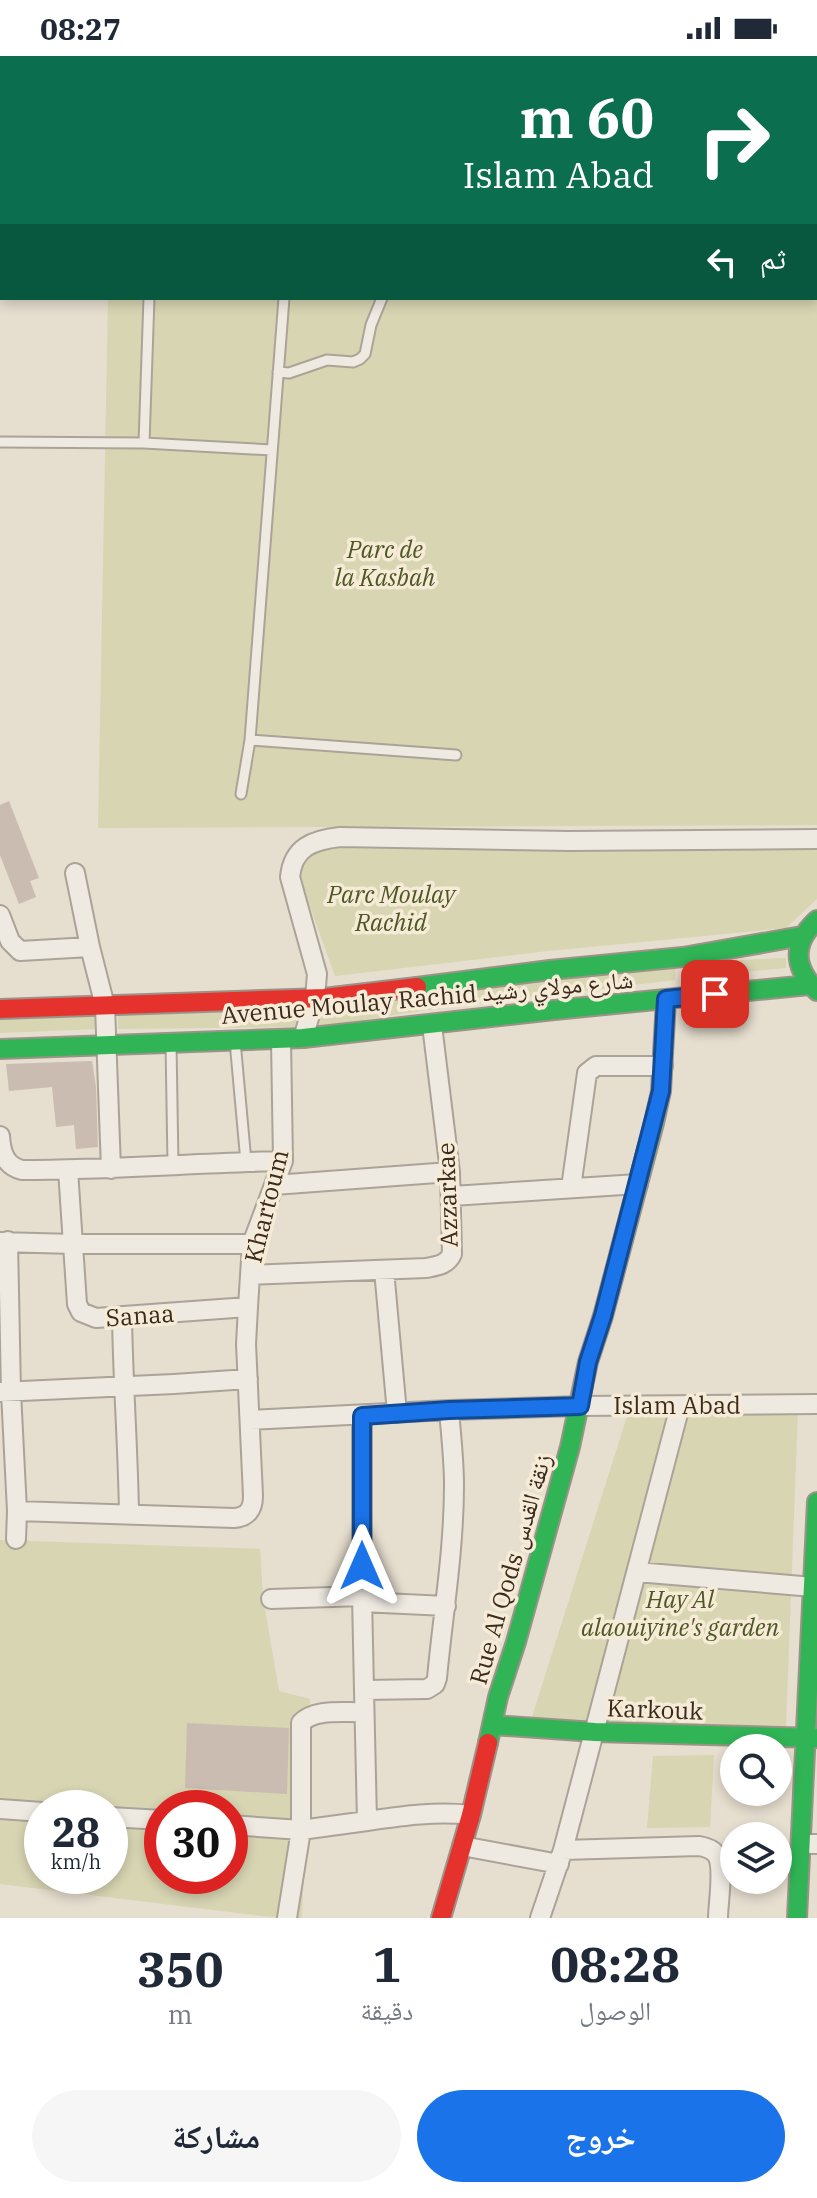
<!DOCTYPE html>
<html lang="ar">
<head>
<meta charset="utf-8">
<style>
  :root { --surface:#fff; --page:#f6f6f7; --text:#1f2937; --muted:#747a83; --accent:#1a73e8 }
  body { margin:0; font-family:"IBM Plex Serif","Noto Naskh Arabic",serif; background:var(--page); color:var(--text); direction:rtl; height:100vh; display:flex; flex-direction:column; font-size:30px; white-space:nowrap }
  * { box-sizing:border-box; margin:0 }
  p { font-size:26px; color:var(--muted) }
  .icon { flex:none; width:44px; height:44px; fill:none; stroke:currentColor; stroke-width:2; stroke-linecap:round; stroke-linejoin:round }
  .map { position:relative; height:1862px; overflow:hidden; direction:ltr }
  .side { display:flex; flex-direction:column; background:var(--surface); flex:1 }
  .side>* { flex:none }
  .guide { position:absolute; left:0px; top:0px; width:818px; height:244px; box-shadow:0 4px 12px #0003; direction:rtl; background:#0b6e4f; color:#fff; overflow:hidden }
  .fabs { position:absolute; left:720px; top:1678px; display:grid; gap:16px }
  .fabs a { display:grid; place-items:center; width:72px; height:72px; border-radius:50%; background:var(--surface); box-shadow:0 4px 12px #0003; font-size:40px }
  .speed { position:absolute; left:24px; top:1734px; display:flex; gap:16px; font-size:40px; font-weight:700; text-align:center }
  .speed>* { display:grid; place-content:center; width:104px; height:104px; border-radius:50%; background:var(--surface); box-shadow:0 4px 12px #0003; line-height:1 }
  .speed small { font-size:20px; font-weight:400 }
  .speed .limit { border:12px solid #d22; background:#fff; color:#111 }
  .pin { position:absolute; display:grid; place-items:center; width:68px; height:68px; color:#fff; margin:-34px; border-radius:16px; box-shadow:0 4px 12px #0006 }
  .me { position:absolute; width:88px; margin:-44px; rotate:0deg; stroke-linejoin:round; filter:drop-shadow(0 0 6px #0008) }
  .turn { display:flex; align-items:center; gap:28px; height:168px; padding:0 32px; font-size:36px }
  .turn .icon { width:104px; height:104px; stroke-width:2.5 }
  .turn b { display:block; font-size:56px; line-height:68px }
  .then { display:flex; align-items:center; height:76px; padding:0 32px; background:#0003; gap:16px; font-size:30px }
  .eta { display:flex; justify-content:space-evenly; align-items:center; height:136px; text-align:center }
  .eta b { font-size:48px; font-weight:700; line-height:56px }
  .action { display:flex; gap:16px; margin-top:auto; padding:16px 32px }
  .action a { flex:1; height:92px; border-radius:48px; background:var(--accent); color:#fff; font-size:32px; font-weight:700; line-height:92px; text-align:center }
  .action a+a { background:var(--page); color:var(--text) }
  .status { display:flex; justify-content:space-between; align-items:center; height:56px; padding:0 40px; background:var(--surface); direction:ltr }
  .status svg { height:22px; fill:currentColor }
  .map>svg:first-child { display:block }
</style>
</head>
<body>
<div class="status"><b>08:27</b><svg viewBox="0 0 49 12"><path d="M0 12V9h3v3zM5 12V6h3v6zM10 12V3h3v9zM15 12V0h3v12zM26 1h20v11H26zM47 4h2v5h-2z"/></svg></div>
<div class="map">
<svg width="817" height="1862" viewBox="0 0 817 1862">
  <rect width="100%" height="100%" fill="#e6decf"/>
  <path fill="#d7d5b2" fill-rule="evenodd" d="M113,0H817V769L98,772L108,242H816V2H113Z
    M817,789V843L786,872L548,895L335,920L299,820L313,791Z
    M786,902V912L690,921L694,906Z
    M676,909L675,924L440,952L310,972L320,950Z
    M300,954L294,971L118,973V957Z
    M98,955V973L0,977V960Z
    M798,1354L786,1670H657L532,1661L628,1357Z
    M0,1484L260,1493L263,1541L279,1635L310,1643L302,1862H279L0,1828ZM42,1752H110V1820H42ZM162,1752H230V1820H162Z
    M714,1699L710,1771L647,1772L653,1700Z"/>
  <path fill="#cabcb0" d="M9,745L39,822L30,825L36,841L19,848L0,799V749Z
    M92,1005L96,1031L98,1091L76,1093L74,1069L56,1071L52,1031L9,1035L6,1008Z
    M187,1667L289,1672L287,1738L185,1732Z"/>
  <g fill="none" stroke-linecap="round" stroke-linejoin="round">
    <defs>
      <path id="lane" d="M278,316L289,317L327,304L353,306L360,303L365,298L371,269L382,242
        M0,386L144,387L272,394
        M144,387L149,242
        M250,684L456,699
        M241,738L250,684L284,242
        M235,985L246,1106
        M171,987L173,1109"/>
      <path id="street" d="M75,817L90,891L105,950L111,1113
        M0,859L10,885L20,895L90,891
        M303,982L315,942L317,918L290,821C293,791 313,784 340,781L569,785L817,783
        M0,1080C1,1096 5,1110 22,1114C109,1114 196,1107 283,1105
        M68,1114L77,1248L81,1256L96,1262L248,1251
        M274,1129L450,1116
        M571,1132L587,1017L596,1010H663
        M452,1140L638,1128
        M8,1185L11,1336L17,1455L16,1483
        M0,1186L74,1188H252
        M384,1214L397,1357
        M250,1219L426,1212C437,1210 447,1209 452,1198L450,1116L432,969
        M122,1261C123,1327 128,1392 129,1458
        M0,1336L174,1328L248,1323
        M449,1354C451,1379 454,1404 454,1429C454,1494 443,1558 437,1622L435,1628L427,1633L364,1634L367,1765C402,1760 435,1755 471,1759
        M362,1360V1540L364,1634
        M250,1364L449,1354L580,1350L817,1348
        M17,1455L234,1462C247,1461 253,1454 253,1440L246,1288L248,1251L252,1188L283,1105L281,984
        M637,1516L813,1531
        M271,1543L362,1540
        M362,1546L446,1550
        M0,1753L42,1756
        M110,1761L162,1764
        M230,1769L301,1774L367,1765
        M801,1788H817
        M462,1790L559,1808
        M563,1794L699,1790C705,1791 712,1793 716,1798C725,1809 718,1847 718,1862
        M287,1862L301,1774V1667C314,1652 345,1657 364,1656
        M540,1862L563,1794L680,1350"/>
      <path id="fast" d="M817,864C792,887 793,911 817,935
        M417,931L550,914L683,901L802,880
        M0,993L303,982L554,954L809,929
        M492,1669L595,1676L817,1682
        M488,1687L498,1641L516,1586L570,1391L588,1306L603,1260L654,1067L661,1035L666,943
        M797,1862L817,1446"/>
      <path id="jam" d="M0,953L324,942L417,931
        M441,1862L471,1759L488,1687"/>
    </defs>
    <use href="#lane" stroke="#aba398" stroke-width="13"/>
    <use href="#street" stroke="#aba398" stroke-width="22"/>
    <use href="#fast" stroke="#9b9388" stroke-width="22"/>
    <use href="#jam" stroke="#9b9388" stroke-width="22"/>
    <use href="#lane" stroke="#eee9e1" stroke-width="9"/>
    <use href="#street" stroke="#eee9e1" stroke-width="18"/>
    <use href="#fast" stroke="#30b455" stroke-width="18"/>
    <use href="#jam" stroke="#e5322d" stroke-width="18"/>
  </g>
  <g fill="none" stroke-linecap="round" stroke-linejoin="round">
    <defs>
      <path id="route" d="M362,1510V1360L449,1354L580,1350L588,1306L603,1260L661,1035L666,943L715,938"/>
    </defs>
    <use href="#route" stroke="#114b97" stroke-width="20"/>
    <use href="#route" stroke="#1a73e8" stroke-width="14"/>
  </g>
  <g text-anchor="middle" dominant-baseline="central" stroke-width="7" stroke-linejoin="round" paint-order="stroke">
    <g font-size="24" font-style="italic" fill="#4e5826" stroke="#f6ebd6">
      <text x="385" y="493">Parc de<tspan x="385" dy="28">la Kasbah</tspan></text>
      <text x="391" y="838">Parc Moulay<tspan x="391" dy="28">Rachid</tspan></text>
      <text x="680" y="1543">Hay Al<tspan x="680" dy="28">alaouiyine's garden</tspan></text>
    </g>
    <g font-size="24" fill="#3b2b1f" stroke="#f6ebd6">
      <text transform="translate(427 941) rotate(-5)">Avenue Moulay Rachid شارع مولاي رشيد</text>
      <text transform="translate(447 1139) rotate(-92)">Azzarkae</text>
      <text transform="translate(266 1150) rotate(-76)">Khartoum</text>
      <text transform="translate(140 1259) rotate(-4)">Sanaa</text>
      <text x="677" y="1349">Islam Abad</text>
      <text transform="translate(510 1513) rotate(-74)">Rue Al Qods زنقة القدس</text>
      <text transform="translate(655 1653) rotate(2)">Karkouk</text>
    </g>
  </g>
</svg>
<div class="fabs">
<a><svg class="icon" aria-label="search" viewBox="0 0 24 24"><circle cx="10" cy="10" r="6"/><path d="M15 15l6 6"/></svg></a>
<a><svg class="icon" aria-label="layers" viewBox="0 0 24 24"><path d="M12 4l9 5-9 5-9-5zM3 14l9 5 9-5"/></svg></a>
</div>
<div class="speed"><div>28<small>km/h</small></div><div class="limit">30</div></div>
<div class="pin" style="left:715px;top:938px;background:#d93025"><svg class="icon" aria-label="arrive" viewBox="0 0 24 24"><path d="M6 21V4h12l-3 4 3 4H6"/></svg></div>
<svg class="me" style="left:362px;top:1510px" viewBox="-20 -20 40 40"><path d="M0-17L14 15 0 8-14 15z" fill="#1a73e8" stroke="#fff" stroke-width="4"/></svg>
<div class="guide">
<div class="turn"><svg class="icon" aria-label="right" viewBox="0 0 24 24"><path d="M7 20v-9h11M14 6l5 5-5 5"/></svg><div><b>60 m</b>Islam Abad</div></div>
<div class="then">ثم<svg class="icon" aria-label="left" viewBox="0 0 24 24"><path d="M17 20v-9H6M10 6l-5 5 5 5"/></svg></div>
</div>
</div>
<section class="side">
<div class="eta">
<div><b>08:28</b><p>الوصول</p></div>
<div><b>1</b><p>دقيقة</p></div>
<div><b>350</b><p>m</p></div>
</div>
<div class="action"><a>خروج</a><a>مشاركة</a></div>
</section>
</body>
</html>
